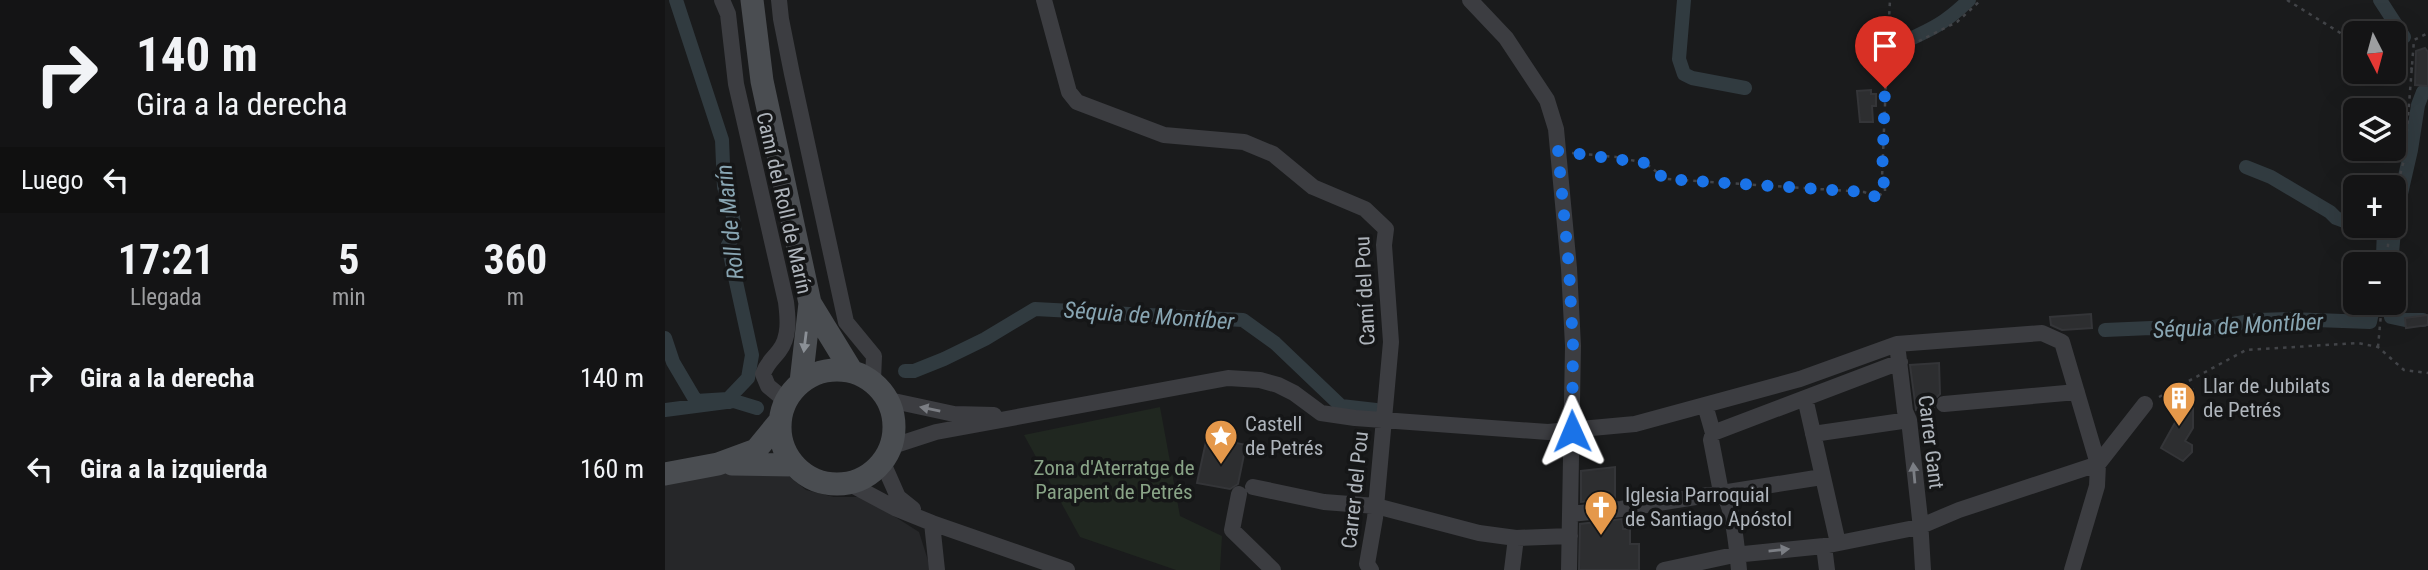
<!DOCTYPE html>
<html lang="es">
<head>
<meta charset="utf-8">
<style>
  :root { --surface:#141415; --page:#212122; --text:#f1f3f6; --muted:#9d9ea0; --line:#333334 }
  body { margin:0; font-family:"Roboto Condensed",sans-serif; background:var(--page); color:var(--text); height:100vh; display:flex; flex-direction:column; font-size:26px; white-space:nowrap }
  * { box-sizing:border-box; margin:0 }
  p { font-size:23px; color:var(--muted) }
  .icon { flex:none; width:38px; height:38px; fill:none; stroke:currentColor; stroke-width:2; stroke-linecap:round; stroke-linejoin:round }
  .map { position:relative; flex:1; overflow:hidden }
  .drawer { display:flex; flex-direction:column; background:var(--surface); width:665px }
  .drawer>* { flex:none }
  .banner { background:#141415; color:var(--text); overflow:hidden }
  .needle { width:46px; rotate:174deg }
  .controls { position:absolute; left:1678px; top:21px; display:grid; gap:14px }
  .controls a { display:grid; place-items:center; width:63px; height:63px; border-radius:10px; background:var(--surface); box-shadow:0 7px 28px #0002,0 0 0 2px var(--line); font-size:35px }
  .pin { position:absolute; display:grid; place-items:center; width:60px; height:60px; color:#fff; margin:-72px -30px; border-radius:50% 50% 50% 0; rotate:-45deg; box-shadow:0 0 7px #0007 }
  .pin .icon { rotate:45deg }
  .me { position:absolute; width:77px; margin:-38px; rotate:359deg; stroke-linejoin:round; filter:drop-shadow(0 0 5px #0008) }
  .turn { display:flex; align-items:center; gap:24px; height:147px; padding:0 21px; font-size:32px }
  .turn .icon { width:91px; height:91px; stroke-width:2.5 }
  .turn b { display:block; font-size:49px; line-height:60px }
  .then { display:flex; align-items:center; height:66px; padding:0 21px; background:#0003; gap:14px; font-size:26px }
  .eta { display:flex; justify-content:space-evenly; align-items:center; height:119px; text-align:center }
  .eta b { font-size:42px; font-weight:700; line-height:49px }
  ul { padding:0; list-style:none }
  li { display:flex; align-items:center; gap:21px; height:91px; padding:0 21px }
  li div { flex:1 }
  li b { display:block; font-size:26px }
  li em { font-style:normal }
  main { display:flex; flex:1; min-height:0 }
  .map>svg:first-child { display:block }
</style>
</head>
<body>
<main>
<section class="drawer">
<div class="banner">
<div class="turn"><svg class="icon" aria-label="right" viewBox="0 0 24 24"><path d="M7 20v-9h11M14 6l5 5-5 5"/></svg><div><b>140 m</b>Gira a la derecha</div></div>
<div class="then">Luego<svg class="icon" aria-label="left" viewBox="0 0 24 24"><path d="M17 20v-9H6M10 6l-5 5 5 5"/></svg></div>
</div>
<div class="eta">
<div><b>17:21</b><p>Llegada</p></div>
<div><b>5</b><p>min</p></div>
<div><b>360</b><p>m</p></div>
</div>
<ul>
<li><svg class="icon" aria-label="right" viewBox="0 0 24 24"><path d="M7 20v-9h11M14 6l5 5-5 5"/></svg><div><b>Gira a la derecha</b></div><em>140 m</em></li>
<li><svg class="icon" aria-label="left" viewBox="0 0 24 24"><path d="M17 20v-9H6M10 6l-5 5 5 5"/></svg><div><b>Gira a la izquierda</b></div><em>160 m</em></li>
</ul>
</section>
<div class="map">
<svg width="1763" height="570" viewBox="0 0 1763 570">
  <rect width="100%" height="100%" fill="#1a1b1c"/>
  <path fill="#262729" d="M111,453L120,473L141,490L169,497H199L254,532L266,570H0V469Z"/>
  <path fill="#202720" d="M495,407L515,516L557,536L555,570H511L415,537L359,435Z"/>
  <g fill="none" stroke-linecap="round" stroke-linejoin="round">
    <path stroke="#313b40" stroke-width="14" d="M11,0L57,140L59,187L67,209L70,234L63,245L87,355L83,378L63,399
      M1019,0L1014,59L1019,74L1027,78L1080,88
      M1715,0L1739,37
      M1230,46C1264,30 1276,27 1304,0
      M1581,167L1606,177L1665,212L1671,218L1690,225
      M1705,226L1719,228L1718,256
      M1726,264L1730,220L1746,150L1753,105L1758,92L1763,89
      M1723,303L1726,317L1740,320H1758
      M1440,330L1486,328L1515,332L1593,320L1623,319L1705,322L1709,303
      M0,338L8,362L31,401L63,399L64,402
      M240,371H249L279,359L320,339L370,309L578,320L610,343L676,406L711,410
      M0,410L69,401L92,408"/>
  </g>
  <path fill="#2d2e30" stroke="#343538" stroke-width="2" d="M1760,48L1763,52V86L1750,85L1751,51Z
    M1206,90V94H1211V106H1207L1208,122H1195L1192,91Z
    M1426,314L1427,328L1397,330L1386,325L1385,317Z
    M1763,315V325L1741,328L1740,318Z
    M1274,363L1275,394L1270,399L1269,407L1251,410L1245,365Z
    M1528,391V428L1520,441L1527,445V452L1518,461L1496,448L1517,410L1505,403L1515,397L1522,400Z
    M542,437L581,445L573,484L565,489L532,483Z
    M950,467V499L916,502V471Z
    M957,519L958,529H965V544H974V570H914L915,524Z"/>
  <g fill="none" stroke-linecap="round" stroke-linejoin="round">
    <path stroke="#424448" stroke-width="2.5" stroke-dasharray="3.5 5" stroke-linecap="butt" d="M1622,0L1690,42
      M1222,57L1225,0
      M1729,63L1748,69
      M907,153L951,157L980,163L1001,179L1199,192L1211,197L1220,192V186L1217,178L1222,57L1292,22L1316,0
      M1729,199L1740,156L1749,40L1763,33
      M1721,264L1725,226
      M1713,347L1717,303
      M1494,397L1581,350L1693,343L1713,347L1739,370L1763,373"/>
    <path stroke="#3c3d41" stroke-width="16" d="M57,0L63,14L71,84L121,302C123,318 125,337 114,351C107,360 102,363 98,374L103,386L120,400
      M114,0L116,19L127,74L181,322L209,356L208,380
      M379,0L404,92L412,102L499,135L579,142L608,154L648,187L700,209L721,229L719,245L726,342L710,518L702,564L706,570
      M805,0L841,38L882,100L891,129L904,268L908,346L904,570
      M1232,344L1240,411L1244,420L1255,519L1258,570
      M1140,398L1173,543
      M224,400L289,414L329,415
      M1279,404L1412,392
      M1040,405L1048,433L1046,440L1056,492C1069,504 1072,551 1074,570
      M1048,433L1235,362
      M1148,434L1244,420
      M228,446L271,432L563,378L595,380L613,385L629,393L656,413L690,418L883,432L970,424L1135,379L1232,344L1377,333L1397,342L1433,464L1432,486L1407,570
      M218,463L233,497L248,509
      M185,484L230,508L267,523L402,570
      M588,487L659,502L711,506L814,533L851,538L905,536
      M574,494L567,530L608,570
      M905,514L956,509L1157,477
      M267,523L272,570
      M1159,546L1162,570
      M847,570L851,538
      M999,570L1069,555L1159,546L1254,527L1294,510L1433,464L1480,404"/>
    <path stroke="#4a4d51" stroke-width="23" d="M87,0L97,81L145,303L136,382
      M145,303L186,370
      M115 427a57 57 0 1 1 114 0a57 57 0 1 1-114 0Z
      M67,464L128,465
      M0,474L53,464L91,450L114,422"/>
  </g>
  <defs><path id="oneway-solid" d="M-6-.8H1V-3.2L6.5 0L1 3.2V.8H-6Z" transform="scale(1.75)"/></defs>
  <use fill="#8b9096" href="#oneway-solid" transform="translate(140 342) rotate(97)"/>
  <g fill="#7b7e84">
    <use href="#oneway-solid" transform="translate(265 409) rotate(-168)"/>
    <use href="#oneway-solid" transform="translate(1249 473) rotate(-95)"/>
    <use href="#oneway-solid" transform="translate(1114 550) rotate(-6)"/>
  </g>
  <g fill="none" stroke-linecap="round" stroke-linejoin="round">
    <path stroke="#1a73e8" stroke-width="12" stroke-dasharray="0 21.6" d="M907,431L908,346L904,268L893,151L980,163L1000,179L1199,192L1211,197L1220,192V186L1217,178L1220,88"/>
  </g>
  <defs>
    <symbol id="building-pin" viewBox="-11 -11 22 30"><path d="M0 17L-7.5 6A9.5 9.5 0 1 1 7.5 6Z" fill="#e5984a" stroke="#151617"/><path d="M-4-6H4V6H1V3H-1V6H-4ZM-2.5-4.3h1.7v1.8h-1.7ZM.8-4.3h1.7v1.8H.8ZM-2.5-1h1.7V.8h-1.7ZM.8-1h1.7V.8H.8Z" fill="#fff"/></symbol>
    <symbol id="sight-pin" viewBox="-11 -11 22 30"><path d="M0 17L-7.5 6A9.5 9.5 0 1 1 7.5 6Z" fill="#e5984a" stroke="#151617"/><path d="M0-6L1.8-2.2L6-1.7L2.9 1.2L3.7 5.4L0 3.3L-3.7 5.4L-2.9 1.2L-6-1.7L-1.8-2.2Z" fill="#fff"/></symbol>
    <symbol id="church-pin" viewBox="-11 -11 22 30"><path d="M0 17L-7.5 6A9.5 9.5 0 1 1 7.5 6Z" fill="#e5984a" stroke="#151617"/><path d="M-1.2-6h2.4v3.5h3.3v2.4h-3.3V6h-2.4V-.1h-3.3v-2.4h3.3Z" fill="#fff"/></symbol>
  </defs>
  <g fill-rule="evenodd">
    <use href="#building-pin" x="1495" y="379" width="38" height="52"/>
    <use href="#sight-pin" x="537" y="417" width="38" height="52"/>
    <use href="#church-pin" x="917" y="488" width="38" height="52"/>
  </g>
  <g text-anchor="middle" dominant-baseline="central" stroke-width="7" stroke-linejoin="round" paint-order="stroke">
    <g font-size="21" fill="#aeb4bb" stroke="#151617">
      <text transform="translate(119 203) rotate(77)">Camí del Roll de Marín</text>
      <text transform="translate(700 291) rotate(-93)">Camí del Pou</text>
      <text transform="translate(1266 442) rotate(83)">Carrer Gant</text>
      <text transform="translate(690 490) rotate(-84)">Carrer del Pou</text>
    </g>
    <g font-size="21" fill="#aeb4bb" stroke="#151617" text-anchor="start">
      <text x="1538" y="386">Llar de Jubilats<tspan x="1538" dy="24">de Petrés</tspan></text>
      <text x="580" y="424">Castell<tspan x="580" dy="24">de Petrés</tspan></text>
      <text x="960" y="495">Iglesia Parroquial<tspan x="960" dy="24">de Santiago Apóstol</tspan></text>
    </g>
    <g font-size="21" fill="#89a487" stroke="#151617">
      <text x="449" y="468">Zona d'Aterratge de<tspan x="449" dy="24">Parapent de Petrés</tspan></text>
    </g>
    <g font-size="23" font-style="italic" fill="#88a5b2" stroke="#151617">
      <text transform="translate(65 222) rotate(-96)">Roll de Marín</text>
      <text transform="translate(484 316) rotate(4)">Séquia de Montíber</text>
      <text transform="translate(1573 326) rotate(-3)">Séquia de Montíber</text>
    </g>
  </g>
</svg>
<div class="controls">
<a><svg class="needle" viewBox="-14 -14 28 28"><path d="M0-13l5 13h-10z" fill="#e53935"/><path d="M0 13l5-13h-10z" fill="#9d9ea0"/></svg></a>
<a><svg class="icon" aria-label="layers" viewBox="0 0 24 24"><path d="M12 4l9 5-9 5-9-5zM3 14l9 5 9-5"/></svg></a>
<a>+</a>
<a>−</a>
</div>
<div class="pin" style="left:1220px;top:88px;background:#d93025"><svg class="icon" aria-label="arrive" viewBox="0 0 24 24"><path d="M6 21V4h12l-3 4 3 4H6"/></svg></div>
<svg class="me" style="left:907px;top:431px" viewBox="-20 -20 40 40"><path d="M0-17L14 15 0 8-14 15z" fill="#1a73e8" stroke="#fff" stroke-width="4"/></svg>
</div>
</main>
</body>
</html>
